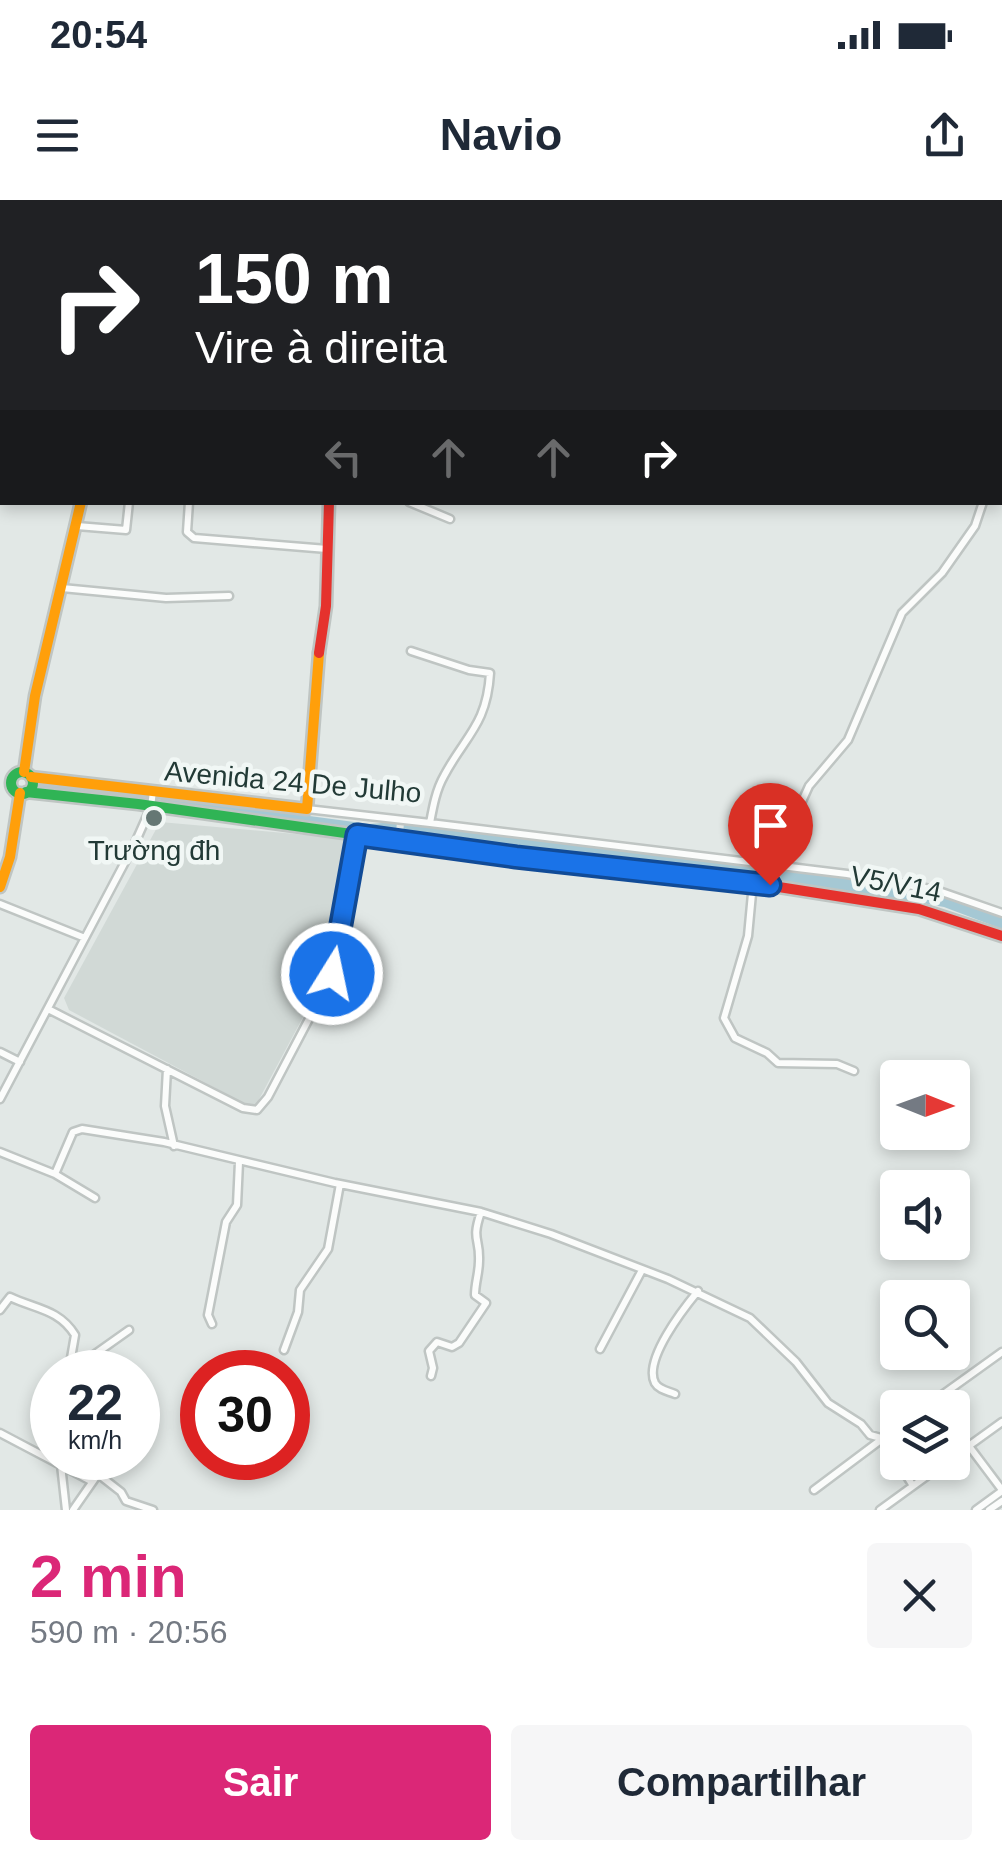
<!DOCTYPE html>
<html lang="pt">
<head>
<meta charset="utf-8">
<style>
  :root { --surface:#fff; --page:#f6f6f7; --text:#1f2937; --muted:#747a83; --accent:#db2777 }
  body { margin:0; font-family:Arial,sans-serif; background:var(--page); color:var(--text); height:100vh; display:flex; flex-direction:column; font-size:38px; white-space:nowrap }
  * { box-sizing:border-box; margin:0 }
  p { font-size:32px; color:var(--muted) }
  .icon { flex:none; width:55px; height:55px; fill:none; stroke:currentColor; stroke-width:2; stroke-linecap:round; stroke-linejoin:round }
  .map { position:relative; height:1310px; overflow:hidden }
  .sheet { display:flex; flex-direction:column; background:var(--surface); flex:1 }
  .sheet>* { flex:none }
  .top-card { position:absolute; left:0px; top:0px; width:1002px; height:305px; box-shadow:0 5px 15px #0003; background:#202124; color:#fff; overflow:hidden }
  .needle { width:65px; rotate:91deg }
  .controls { position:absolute; left:880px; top:860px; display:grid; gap:20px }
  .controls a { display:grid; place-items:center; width:90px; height:90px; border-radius:10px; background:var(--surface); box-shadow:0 5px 15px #0003; font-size:50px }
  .speed { position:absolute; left:30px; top:1150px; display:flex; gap:20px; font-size:50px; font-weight:700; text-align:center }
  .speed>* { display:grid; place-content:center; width:130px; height:130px; border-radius:50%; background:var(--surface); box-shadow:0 5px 15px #0003; line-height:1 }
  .speed small { font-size:25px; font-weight:400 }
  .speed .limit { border:15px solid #d22; background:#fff; color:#111 }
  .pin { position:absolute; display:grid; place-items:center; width:85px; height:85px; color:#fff; margin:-102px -42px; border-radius:50% 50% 50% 0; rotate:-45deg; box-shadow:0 0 10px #0007 }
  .pin .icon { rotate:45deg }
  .me { position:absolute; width:110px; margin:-55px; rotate:10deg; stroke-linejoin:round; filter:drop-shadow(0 0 8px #0008) }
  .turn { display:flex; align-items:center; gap:35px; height:210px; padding:0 30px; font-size:45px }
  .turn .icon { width:130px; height:130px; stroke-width:2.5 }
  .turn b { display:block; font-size:70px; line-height:85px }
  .lanes { display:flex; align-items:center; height:95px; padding:0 30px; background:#0003; justify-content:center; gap:50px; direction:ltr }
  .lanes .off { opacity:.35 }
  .round { display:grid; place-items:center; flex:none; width:105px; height:105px; border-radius:10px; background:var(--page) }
  .headline { display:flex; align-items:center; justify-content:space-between; height:170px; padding:0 30px }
  h1 { font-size:60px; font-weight:800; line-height:75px; color:var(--accent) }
  .button { display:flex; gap:20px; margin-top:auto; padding:20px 30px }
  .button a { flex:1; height:115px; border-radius:10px; background:var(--accent); color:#fff; font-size:40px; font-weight:800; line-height:115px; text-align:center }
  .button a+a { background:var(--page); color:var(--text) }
  .status { display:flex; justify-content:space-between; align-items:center; height:70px; padding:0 50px; background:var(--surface); direction:ltr }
  .status svg { height:28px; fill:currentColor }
  header { display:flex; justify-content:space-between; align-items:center; height:130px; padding:0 30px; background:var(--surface); font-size:45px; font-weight:800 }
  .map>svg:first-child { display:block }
</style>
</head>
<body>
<div class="status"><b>20:54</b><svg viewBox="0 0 49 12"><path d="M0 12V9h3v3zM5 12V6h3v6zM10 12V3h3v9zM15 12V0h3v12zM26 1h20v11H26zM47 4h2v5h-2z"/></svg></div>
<header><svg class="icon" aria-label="menu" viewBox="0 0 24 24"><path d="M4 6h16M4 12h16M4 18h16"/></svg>Navio<svg class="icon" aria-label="share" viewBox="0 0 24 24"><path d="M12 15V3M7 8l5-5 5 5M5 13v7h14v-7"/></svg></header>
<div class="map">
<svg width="1002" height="1310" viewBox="0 0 1002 1310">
  <rect width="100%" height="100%" fill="#e2e8e6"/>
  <path fill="#d1d9d6" d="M160,622L351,639L337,736L325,776L256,905L251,907L69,810L64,798Z"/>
  <path fill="#a5c8d4" d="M40,582L141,592L140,601L39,589Z
    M161,596L369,624L397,622L396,632L160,604Z
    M404,623L847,677L928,691L1002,717V729L944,707L906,700L754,678L417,638L403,634Z"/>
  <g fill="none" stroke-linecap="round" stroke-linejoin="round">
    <defs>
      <path id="street" d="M471,0L475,2
        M657,0L660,2
        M833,0L837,2
        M35,2V0
        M0,27H2
        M1000,115L1002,116
        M0,202L2,203
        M1000,253L1002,247
        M189,302L187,332L194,338L327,349
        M409,302L450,319
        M77,326L126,330L129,302
        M62,388L166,398L229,396
        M307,609L430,623C433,607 436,590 444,576C465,536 487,525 490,473L469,470L411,451
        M430,623L847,674L936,690L1002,713
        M773,665L809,586L848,540L902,413L942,373L975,326L983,302
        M753,683L748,736L724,818L735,838L767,853L778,863L837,864L854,871
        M0,704L85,738
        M48,809L243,908L257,910L268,897L332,775L357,635
        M0,852L20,862
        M167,869L165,906L174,946
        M0,899L135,643L151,607L153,591
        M0,952L55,974L95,998
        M55,974L73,932L82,929L164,942L335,983L481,1012L551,1034L668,1079L750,1118L796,1162L828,1203L861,1224L870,1235L881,1238L898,1262
        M0,1110L10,1097C35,1109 59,1109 75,1135L71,1158L81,1164L129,1130
        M212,1124L208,1115L226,1022L237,1005L239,962
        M600,1149L642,1070
        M284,1150L298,1112L300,1090L328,1049L340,984
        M431,1176L433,1168L429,1151L437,1142L452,1147L459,1143L486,1103L475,1095C475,1083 479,1073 479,1061C480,1037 471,1041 481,1012
        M675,1194C668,1191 659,1190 655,1183C643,1160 684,1108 698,1091
        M924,1208L1002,1152
        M0,1233L91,1281
        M969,1246L1002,1290
        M952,1258L1002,1222
        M898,1262L913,1286
        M61,1265L66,1310
        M814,1290L898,1227
        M73,1310L98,1274L121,1292L126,1301L153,1310
        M880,1310L946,1262
        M976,1310L1002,1291
        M989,1310L1002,1301"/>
      <path id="fast" d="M954,0L957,2
        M973,0L976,2
        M1000,19L1002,20
        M11 583a11 11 0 1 1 22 0a11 11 0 1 1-22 0Z
        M26,592L138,604L508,656"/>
      <path id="slow" d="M104,0V2
        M360,2L362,0
        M1000,32L1002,33
        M24,572L35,496L81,302
        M31,577L307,609L319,453
        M0,687L10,657L20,593"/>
      <path id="jam" d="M319,453L326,406L329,302
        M508,656L753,683L919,709L1002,736"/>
    </defs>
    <use href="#street" stroke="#bfc5c3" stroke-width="11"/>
    <use href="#fast" stroke="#bfc5c3" stroke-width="15"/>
    <use href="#slow" stroke="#bfc5c3" stroke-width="15"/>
    <use href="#jam" stroke="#bfc5c3" stroke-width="15"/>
    <use href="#street" stroke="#fbfcfb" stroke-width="6"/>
    <use href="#fast" stroke="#30b455" stroke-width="10"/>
    <use href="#slow" stroke="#ff9f0a" stroke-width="10"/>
    <use href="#jam" stroke="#e5322d" stroke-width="10"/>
  </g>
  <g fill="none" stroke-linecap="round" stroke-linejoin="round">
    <defs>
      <path id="route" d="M332,774L357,635L516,657L770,685"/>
    </defs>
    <use href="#route" stroke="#114b97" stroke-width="25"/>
    <use href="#route" stroke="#1a73e8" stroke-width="18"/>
  </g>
  <circle fill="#657774" stroke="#f1f7f5" stroke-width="4" cx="154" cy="618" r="10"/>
  <g text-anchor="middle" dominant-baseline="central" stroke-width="9" stroke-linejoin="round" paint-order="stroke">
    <g font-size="28" fill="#223a36" stroke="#f1f7f5">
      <text transform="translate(293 582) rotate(5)">Avenida 24 De Julho</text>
      <text transform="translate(896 684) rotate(11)">V5/V14</text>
    </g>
    <g font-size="28" fill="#223a36" stroke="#f1f7f5">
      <text x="154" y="650">Trường đh</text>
    </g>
  </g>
</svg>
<div class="controls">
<a><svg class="needle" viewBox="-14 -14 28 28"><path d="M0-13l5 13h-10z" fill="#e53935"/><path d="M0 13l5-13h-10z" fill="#747a83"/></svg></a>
<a><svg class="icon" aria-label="sound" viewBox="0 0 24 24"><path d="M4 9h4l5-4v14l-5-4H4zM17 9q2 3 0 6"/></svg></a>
<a><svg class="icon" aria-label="search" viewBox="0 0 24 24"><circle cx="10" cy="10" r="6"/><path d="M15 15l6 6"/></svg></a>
<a><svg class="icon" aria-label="layers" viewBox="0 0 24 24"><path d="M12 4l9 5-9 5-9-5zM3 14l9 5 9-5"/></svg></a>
</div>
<div class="speed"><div>22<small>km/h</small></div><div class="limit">30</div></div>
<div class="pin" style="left:770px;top:685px;background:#d93025"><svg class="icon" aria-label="arrive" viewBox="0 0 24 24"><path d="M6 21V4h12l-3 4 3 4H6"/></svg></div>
<svg class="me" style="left:332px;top:774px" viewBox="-20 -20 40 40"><circle r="17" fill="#1a73e8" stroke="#fff" stroke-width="3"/><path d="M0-11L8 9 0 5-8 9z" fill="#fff"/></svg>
<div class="top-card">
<div class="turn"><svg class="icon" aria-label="right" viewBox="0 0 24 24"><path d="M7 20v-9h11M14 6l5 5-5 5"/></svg><div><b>150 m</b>Vire à direita</div></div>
<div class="lanes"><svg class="icon off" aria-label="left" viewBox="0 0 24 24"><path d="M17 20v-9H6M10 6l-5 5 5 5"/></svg><svg class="icon off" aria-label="ahead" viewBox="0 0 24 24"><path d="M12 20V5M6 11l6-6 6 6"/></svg><svg class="icon off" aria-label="ahead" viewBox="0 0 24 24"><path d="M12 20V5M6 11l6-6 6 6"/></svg><svg class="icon" aria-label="right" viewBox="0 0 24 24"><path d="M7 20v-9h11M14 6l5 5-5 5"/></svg></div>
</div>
</div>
<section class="sheet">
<div class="headline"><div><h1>2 min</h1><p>590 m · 20:56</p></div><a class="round"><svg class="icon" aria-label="close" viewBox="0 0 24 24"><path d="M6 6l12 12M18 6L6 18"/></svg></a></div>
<div class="button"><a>Sair</a><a>Compartilhar</a></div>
</section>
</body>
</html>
